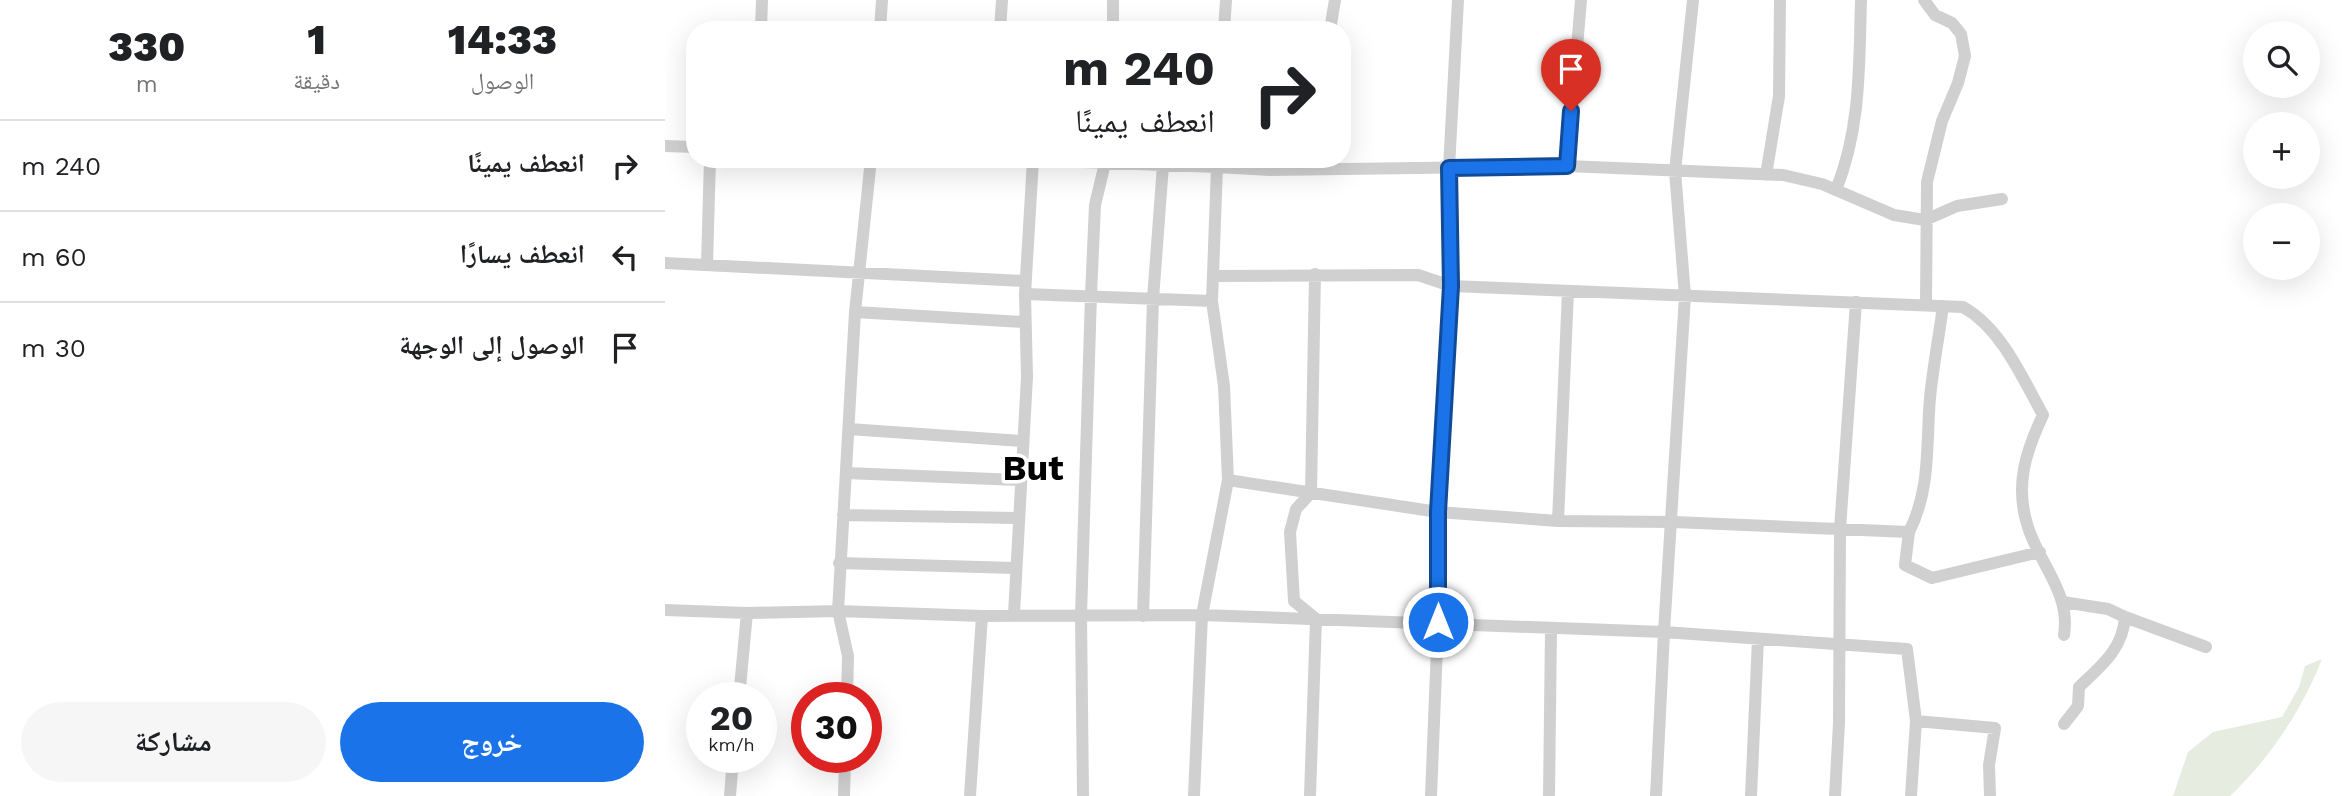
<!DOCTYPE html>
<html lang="ar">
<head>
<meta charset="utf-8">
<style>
  :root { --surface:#fff; --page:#f6f6f6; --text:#202124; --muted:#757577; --line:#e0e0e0; --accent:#1a73e8 }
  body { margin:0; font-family:"Work Sans","Noto Naskh Arabic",sans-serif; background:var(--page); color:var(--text); direction:rtl; height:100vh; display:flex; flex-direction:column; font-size:26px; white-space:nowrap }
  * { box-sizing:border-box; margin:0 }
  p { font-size:23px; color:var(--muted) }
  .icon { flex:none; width:38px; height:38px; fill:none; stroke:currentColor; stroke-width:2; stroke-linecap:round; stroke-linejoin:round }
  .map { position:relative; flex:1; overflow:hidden; direction:ltr }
  .drawer { display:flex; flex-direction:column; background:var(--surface); width:665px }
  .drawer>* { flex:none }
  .top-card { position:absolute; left:21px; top:21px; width:665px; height:147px; border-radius:28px; box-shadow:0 7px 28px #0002; direction:rtl; background:#fff; color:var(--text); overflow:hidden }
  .controls { position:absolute; left:1578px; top:21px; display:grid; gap:14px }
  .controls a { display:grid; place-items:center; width:77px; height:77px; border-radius:50%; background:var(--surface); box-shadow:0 7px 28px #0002; font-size:35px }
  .speed { position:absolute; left:21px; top:682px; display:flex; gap:14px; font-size:35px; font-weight:700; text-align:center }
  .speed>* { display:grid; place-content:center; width:91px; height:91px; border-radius:50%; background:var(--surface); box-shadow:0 7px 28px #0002; line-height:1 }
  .speed small { font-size:18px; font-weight:400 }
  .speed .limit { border:10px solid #d22; background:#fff; color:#111 }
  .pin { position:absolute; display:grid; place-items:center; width:60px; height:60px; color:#fff; margin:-72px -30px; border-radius:50% 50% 50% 0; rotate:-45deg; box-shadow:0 0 7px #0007 }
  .pin .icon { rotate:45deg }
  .me { position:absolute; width:77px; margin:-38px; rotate:0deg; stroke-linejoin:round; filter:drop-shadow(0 0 5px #0008) }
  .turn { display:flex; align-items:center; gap:24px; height:147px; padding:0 21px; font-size:32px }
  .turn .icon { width:91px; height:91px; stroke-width:2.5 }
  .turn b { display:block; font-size:49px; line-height:60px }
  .eta { display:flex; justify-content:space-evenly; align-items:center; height:119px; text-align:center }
  .eta b { font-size:42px; font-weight:800; line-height:49px }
  .action { display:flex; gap:14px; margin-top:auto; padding:14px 21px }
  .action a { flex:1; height:80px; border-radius:42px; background:var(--accent); color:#fff; font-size:28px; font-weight:800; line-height:80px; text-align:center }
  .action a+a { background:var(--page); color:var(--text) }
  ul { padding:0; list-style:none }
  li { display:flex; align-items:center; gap:21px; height:91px; padding:0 21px; border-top:2px solid var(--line) }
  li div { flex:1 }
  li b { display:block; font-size:26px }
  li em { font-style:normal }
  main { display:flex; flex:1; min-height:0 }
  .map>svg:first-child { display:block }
</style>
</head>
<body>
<main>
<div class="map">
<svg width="1678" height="796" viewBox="0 0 1678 796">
  <rect width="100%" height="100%" fill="#fff"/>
  <path fill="#e6ecdf" d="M1657,659C1637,710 1605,758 1565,796H1508L1523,752L1548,732L1617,717L1634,687L1640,666Z"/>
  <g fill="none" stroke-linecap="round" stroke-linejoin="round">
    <path stroke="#d0d0d0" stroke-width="12" d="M1028,0L1010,171L1020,296L999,632L1242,649L1251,721L1246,796
      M1259,0L1270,15L1287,23L1296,34L1300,56L1293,83L1277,121L1262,182L1261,305
      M96,30L97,0
      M215,30L217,0
      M335,30L337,0
      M448,30V0
      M559,30L561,0
      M665,30L670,0
      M0,146L30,147
      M336,159L552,167L547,301L559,386L563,480L537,615L999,632L991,796
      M553,160L552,167L605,170L902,166L1118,175L1157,184L1229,215L1260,220L1292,206L1337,199
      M902,166L916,0
      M1101,175L1114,96L1115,0
      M1171,190C1196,128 1194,66 1196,0
      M0,263L360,281
      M42,265L45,159
      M548,276L753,275L786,286L1298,307C1336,328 1357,377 1378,415C1361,451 1350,484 1362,524C1373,563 1406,592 1399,635
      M360,294L547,301
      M190,312L359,322
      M184,429L358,441
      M181,473L355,480
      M563,480L773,512L893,521L1009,522L1244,532C1266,489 1261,444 1265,398C1268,367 1274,336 1278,306
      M178,515L352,518
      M893,521L903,291
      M1244,532L1240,565L1267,578L1375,552
      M174,563L350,568
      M1398,602L1443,609L1460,617C1458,649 1436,666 1414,687L1413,706L1399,724
      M0,610L82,613L173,611L190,312L206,159
      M349,614L362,377L360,294L368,160
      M478,616L488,299L498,165
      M1460,617L1541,647
      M74,698L82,613
      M182,698L183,656L173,611L317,616L537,615L529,796
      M1251,721L1330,728L1324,765L1325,796
      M65,796L68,758
      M179,796L180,758
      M305,796L317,616
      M418,796L416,615L426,295L430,205L441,159
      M645,796L651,619L629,601L625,532L631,509L646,493L650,274
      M766,796L773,622V512L786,286L784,168L793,0
      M884,796L886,629
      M1086,796L1093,639
      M1170,796L1174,723L1175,529L1191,302"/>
  </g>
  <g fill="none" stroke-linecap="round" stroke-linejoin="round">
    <defs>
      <path id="route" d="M773,622V512L786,286L784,168L902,166L906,111"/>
    </defs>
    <use href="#route" stroke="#114b97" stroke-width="18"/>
    <use href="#route" stroke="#1a73e8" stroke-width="12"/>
  </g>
  <g text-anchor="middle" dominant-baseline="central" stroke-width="7" stroke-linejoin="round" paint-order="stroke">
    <g font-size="35" font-weight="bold" fill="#000" stroke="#fff">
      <text x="368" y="468">But</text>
    </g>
  </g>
</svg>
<div class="controls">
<a><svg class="icon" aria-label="search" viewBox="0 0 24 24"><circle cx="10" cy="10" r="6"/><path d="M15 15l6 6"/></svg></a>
<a>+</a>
<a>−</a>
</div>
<div class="speed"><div>20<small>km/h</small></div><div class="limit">30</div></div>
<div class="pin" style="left:906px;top:111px;background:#d93025"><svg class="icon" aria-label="arrive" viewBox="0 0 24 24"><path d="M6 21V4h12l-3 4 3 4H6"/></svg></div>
<svg class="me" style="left:773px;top:622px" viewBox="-20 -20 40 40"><circle r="17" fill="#1a73e8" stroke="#fff" stroke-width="3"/><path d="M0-11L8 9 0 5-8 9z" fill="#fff"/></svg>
<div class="top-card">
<div class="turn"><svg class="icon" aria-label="right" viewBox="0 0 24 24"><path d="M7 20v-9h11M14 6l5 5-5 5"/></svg><div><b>240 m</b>انعطف يمينًا</div></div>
</div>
</div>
<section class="drawer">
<div class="eta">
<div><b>14:33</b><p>الوصول</p></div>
<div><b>1</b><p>دقيقة</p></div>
<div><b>330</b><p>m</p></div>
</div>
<ul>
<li><svg class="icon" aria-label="right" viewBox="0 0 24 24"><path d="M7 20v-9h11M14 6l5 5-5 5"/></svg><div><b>انعطف يمينًا</b></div><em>240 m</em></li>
<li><svg class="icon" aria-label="left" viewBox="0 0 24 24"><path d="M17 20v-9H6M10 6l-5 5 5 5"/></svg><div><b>انعطف يسارًا</b></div><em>60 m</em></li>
<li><svg class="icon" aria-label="arrive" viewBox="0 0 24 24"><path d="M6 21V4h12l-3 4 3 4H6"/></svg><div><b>الوصول إلى الوجهة</b></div><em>30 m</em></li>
</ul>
<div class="action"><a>خروج</a><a>مشاركة</a></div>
</section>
</main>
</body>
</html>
